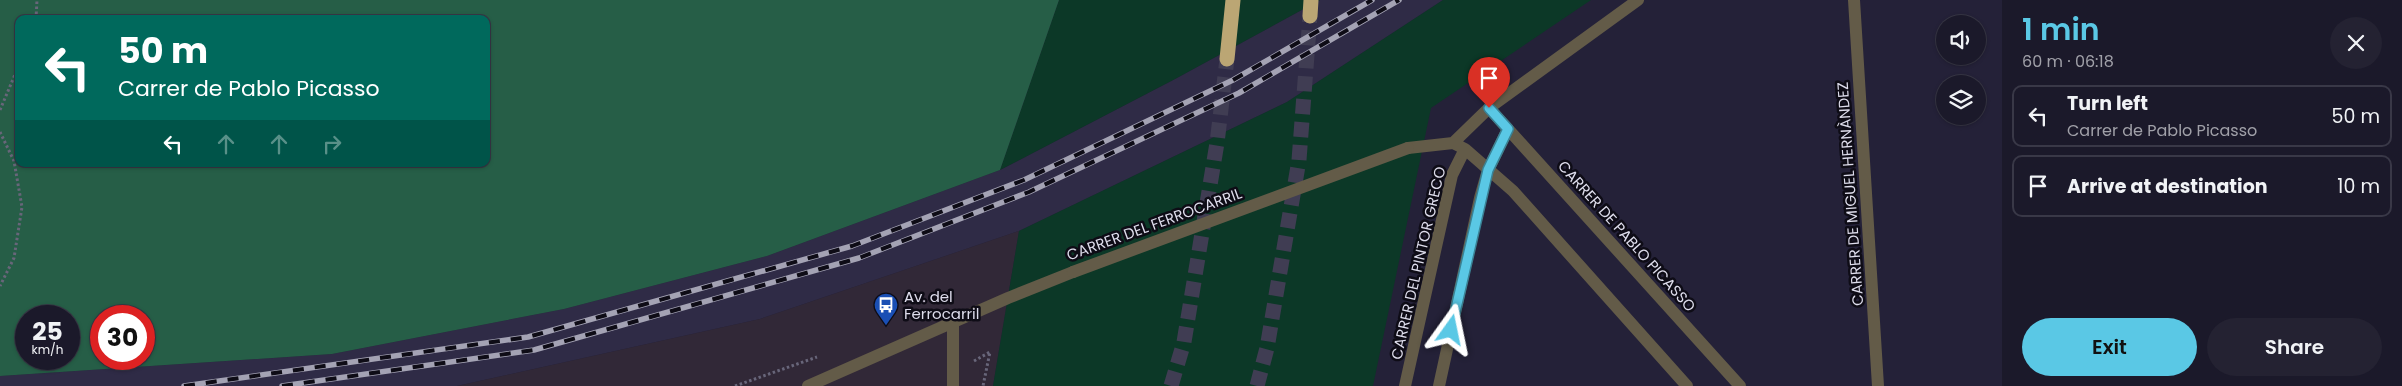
<!DOCTYPE html>
<html lang="en">
<head>
<meta charset="utf-8">
<style>
  :root { --surface:#1b192a; --page:#242232; --text:#f1f3f6; --muted:#a0a0a8; --line:#393847; --accent:#5ac8e5 }
  body { margin:0; font-family:Poppins,sans-serif; background:var(--page); color:var(--text); height:100vh; display:flex; flex-direction:column; font-size:19px; white-space:nowrap }
  * { box-sizing:border-box; margin:0 }
  p { font-size:16px; color:var(--muted) }
  .icon { flex:none; width:28px; height:28px; fill:none; stroke:currentColor; stroke-width:2; stroke-linecap:round; stroke-linejoin:round }
  .map { position:relative; flex:1; overflow:hidden }
  .panel { display:flex; flex-direction:column; background:var(--surface); width:400px }
  .panel>* { flex:none }
  .banner { position:absolute; left:15px; top:15px; width:475px; height:152px; border-radius:10px; box-shadow:0 1px 4px #0004,0 0 0 1px var(--line); background:#00695c; color:#fff; overflow:hidden }
  .buttons { position:absolute; left:1936px; top:15px; display:grid; gap:10px }
  .buttons a { display:grid; place-items:center; width:50px; height:50px; border-radius:50%; background:var(--surface); box-shadow:0 1px 4px #0004,0 0 0 1px var(--line); font-size:25px }
  .speed { position:absolute; left:15px; top:305px; display:flex; gap:10px; font-size:25px; font-weight:700; text-align:center }
  .speed>* { display:grid; place-content:center; width:65px; height:65px; border-radius:50%; background:var(--surface); box-shadow:0 1px 4px #0004,0 0 0 1px var(--line); line-height:1 }
  .speed small { font-size:12px; font-weight:400 }
  .speed .limit { border:8px solid #d22; background:#fff; color:#111 }
  .pin { position:absolute; display:grid; place-items:center; width:42px; height:42px; color:#fff; margin:-51px -21px; border-radius:50% 50% 50% 0; rotate:-45deg; box-shadow:0 0 5px #0007 }
  .pin .icon { rotate:45deg }
  .me { position:absolute; width:55px; margin:-28px; rotate:12deg; stroke-linejoin:round; filter:drop-shadow(0 0 4px #0008) }
  .turn { display:flex; align-items:center; gap:18px; height:105px; padding:0 20px; font-size:22px }
  .turn .icon { width:65px; height:65px; stroke-width:2.5 }
  .turn b { display:block; font-size:35px; line-height:42px }
  .lanes { display:flex; align-items:center; height:48px; padding:0 20px; background:#0003; justify-content:center; gap:25px; direction:ltr }
  .lanes .off { opacity:.35 }
  .round { display:grid; place-items:center; flex:none; width:52px; height:52px; border-radius:26px; background:var(--page) }
  .headline { display:flex; align-items:center; justify-content:space-between; height:85px; padding:0 20px }
  h1 { font-size:30px; font-weight:600; line-height:38px; color:var(--accent) }
  .primary-button { display:flex; gap:10px; margin-top:auto; padding:10px 20px }
  .primary-button a { flex:1; height:58px; border-radius:30px; background:var(--accent); color:#111; font-size:20px; font-weight:600; line-height:58px; text-align:center }
  .primary-button a+a { background:var(--page); color:var(--text) }
  ul { padding:0; list-style:none }
  li { display:flex; align-items:center; gap:15px; height:62px; margin:0 10px 8px; padding:0 10px; border:2px solid var(--line); border-radius:10px }
  li div { flex:1 }
  li b { display:block; font-size:19px }
  li em { font-style:normal }
  main { display:flex; flex:1; min-height:0 }
  .map>svg:first-child { display:block }
</style>
</head>
<body>
<main>
<div class="map">
<svg width="2002" height="386" viewBox="0 0 2002 386">
  <rect width="100%" height="100%" fill="#242138"/>
  <path fill="#2f2b46" d="M1320,0H1443L1287,102L1019,231L760,319L457,386H0V376L332,354L564,309L767,256L1000,170L1175,79Z"/>
  <path fill="#312837" d="M1019,231L993,386H457L760,319Z"/>
  <path fill="#0c3827" d="M1059,0H1320L1175,79L1000,170Z
    M1443,0H1591L1431,108L1373,386H993L1019,231L1287,102Z"/>
  <path fill="#265e47" fill-rule="evenodd" d="M0,0H1059L1000,170L767,256L564,309L332,354L0,376ZM19,19H486V164H19ZM26,316H69V359H26ZM101,316H144V359H101Z"/>
  <g fill="none" stroke-linecap="round" stroke-linejoin="round">
    <path stroke="#403d53" stroke-width="15" stroke-dasharray="15 8" stroke-linecap="butt" d="M1171,386L1184,342L1217,143L1227,59
      M1257,386L1267,348L1299,160L1310,16"/>
    <path stroke="#68667a" stroke-width="3" stroke-dasharray="2.5 2.5" stroke-linecap="butt" d="M36,19L37,0
      M0,110L19,65
      M0,132L14,161L22,207L14,258L0,286
      M974,361L990,352L983,386
      M735,386L817,357"/>
    <path stroke="#635b48" stroke-width="12" d="M1854,0L1878,386
      M1489,108L1740,386
      M1453,143L1465,149L1513,191L1687,386
      M1408,148L1453,143L1489,108L1638,0
      M808,386L1008,298L1073,272
      M953,386V321
      M1405,386L1452,175L1465,149
      M1439,386L1480,198L1488,170L1508,129"/>
    <path stroke="#bba674" stroke-width="15" d="M1310,16L1311,0
      M1227,59L1233,0"/>
    <defs>
      <path id="rail" d="M184,386L528,337L852,246L1024,180L1233,80L1372,0
        M282,386L534,350L859,258L1029,192L1239,93L1399,0"/>
    </defs>
    <use href="#rail" stroke="#a4a3b4" stroke-width="5.5"/>
    <use href="#rail" stroke="#0e0c16" stroke-width="4" stroke-dasharray="11" stroke-linecap="butt"/>
    <path stroke="#635b48" stroke-width="12" d="M1073,272L1408,148"/>
  </g>
  <g fill="none" stroke-linecap="round" stroke-linejoin="round">
    <defs>
      <path id="route" d="M1451,330L1488,170L1508,129L1489,108"/>
    </defs>
    <use href="#route" stroke="#3a8295" stroke-width="12"/>
    <use href="#route" stroke="#5ac8e5" stroke-width="9"/>
  </g>
  <defs>
    <symbol id="bus-pin" viewBox="-11 -11 22 30"><path d="M0 17L-7.5 6A9.5 9.5 0 1 1 7.5 6Z" fill="#1a4fb4" stroke="#0e0c16"/><path d="M-5-6H5V4H4V6H2V4H-2V6H-4V4H-5ZM-3.5-4V0h7V-4ZM-3.5 1.2v1.5H-2V1.2ZM2 1.2v1.5H3.5V1.2Z" fill="#fff"/></symbol>
  </defs>
  <g fill-rule="evenodd">
    <use href="#bus-pin" x="872" y="291" width="28" height="38"/>
  </g>
  <g text-anchor="middle" dominant-baseline="central" stroke-width="5" stroke-linejoin="round" paint-order="stroke">
    <g font-size="15" fill="#deddec" stroke="#0e0c16">
      <text transform="translate(1850 194) rotate(-94)">CARRER DE MIGUEL HERNÀNDEZ</text>
      <text transform="translate(1154 224) rotate(-20)">CARRER DEL FERROCARRIL</text>
      <text transform="translate(1627 236) rotate(48)">CARRER DE PABLO PICASSO</text>
      <text transform="translate(1418 263) rotate(-77)">CARRER DEL PINTOR GRECO</text>
    </g>
    <g font-size="15" fill="#deddec" stroke="#0e0c16" text-anchor="start">
      <text x="904" y="296">Av. del<tspan x="904" dy="17">Ferrocarril</tspan></text>
    </g>
  </g>
</svg>
<div class="buttons">
<a><svg class="icon" aria-label="sound" viewBox="0 0 24 24"><path d="M4 9h4l5-4v14l-5-4H4zM17 9q2 3 0 6"/></svg></a>
<a><svg class="icon" aria-label="layers" viewBox="0 0 24 24"><path d="M12 4l9 5-9 5-9-5zM3 14l9 5 9-5"/></svg></a>
</div>
<div class="speed"><div>25<small>km/h</small></div><div class="limit">30</div></div>
<div class="pin" style="left:1489px;top:108px;background:#d93025"><svg class="icon" aria-label="arrive" viewBox="0 0 24 24"><path d="M6 21V4h12l-3 4 3 4H6"/></svg></div>
<svg class="me" style="left:1451px;top:330px" viewBox="-20 -20 40 40"><path d="M0-17L14 15 0 8-14 15z" fill="#5ac8e5" stroke="#fff" stroke-width="4"/></svg>
<div class="banner">
<div class="turn"><svg class="icon" aria-label="left" viewBox="0 0 24 24"><path d="M17 20v-9H6M10 6l-5 5 5 5"/></svg><div><b>50 m</b>Carrer de Pablo Picasso</div></div>
<div class="lanes"><svg class="icon" aria-label="left" viewBox="0 0 24 24"><path d="M17 20v-9H6M10 6l-5 5 5 5"/></svg><svg class="icon off" aria-label="ahead" viewBox="0 0 24 24"><path d="M12 20V5M6 11l6-6 6 6"/></svg><svg class="icon off" aria-label="ahead" viewBox="0 0 24 24"><path d="M12 20V5M6 11l6-6 6 6"/></svg><svg class="icon off" aria-label="right" viewBox="0 0 24 24"><path d="M7 20v-9h11M14 6l5 5-5 5"/></svg></div>
</div>
</div>
<section class="panel">
<div class="headline"><div><h1>1 min</h1><p>60 m · 06:18</p></div><a class="round"><svg class="icon" aria-label="close" viewBox="0 0 24 24"><path d="M6 6l12 12M18 6L6 18"/></svg></a></div>
<ul>
<li><svg class="icon" aria-label="left" viewBox="0 0 24 24"><path d="M17 20v-9H6M10 6l-5 5 5 5"/></svg><div><b>Turn left</b><p>Carrer de Pablo Picasso</p></div><em>50 m</em></li>
<li><svg class="icon" aria-label="arrive" viewBox="0 0 24 24"><path d="M6 21V4h12l-3 4 3 4H6"/></svg><div><b>Arrive at destination</b></div><em>10 m</em></li>
</ul>
<div class="primary-button"><a>Exit</a><a>Share</a></div>
</section>
</main>
</body>
</html>
